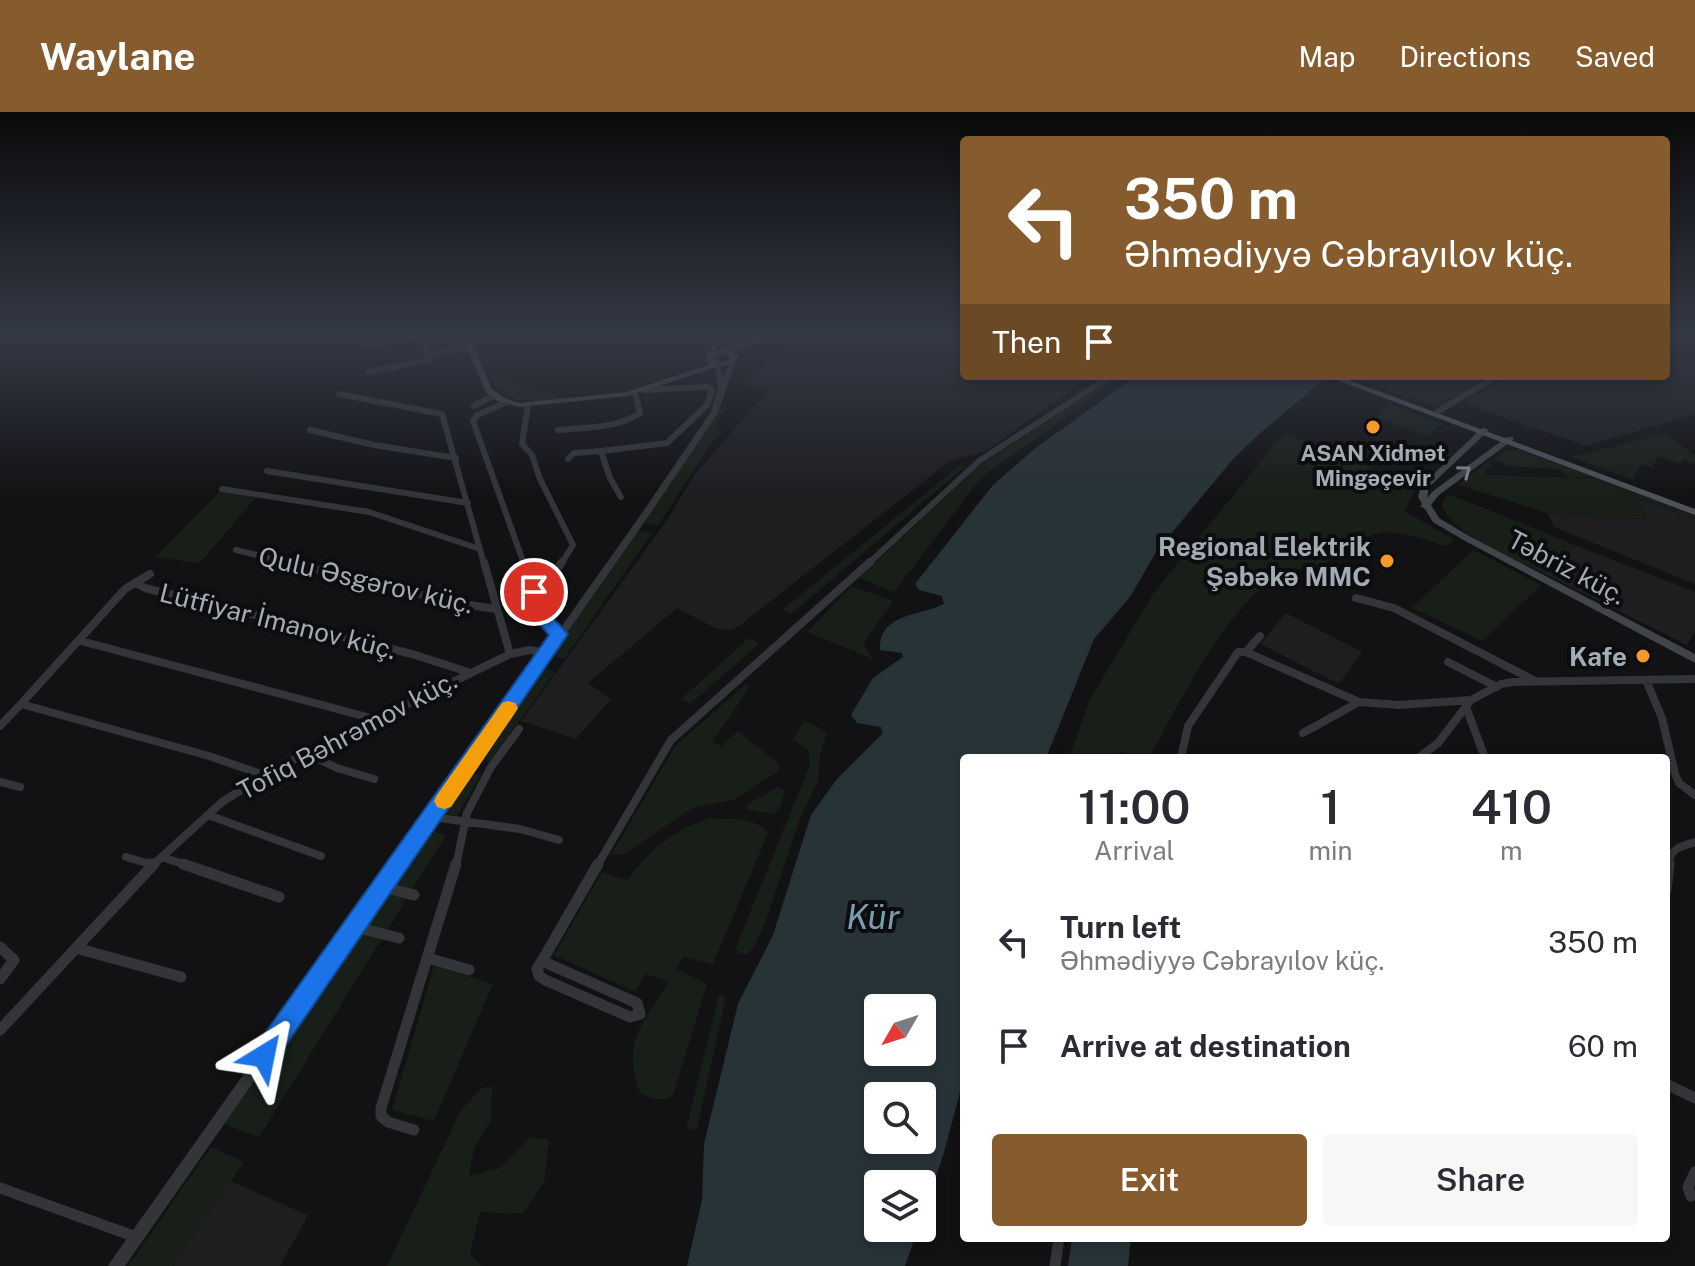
<!DOCTYPE html>
<html lang="en">
<head>
<meta charset="utf-8">
<style>
  :root { --surface:#fff; --page:#f7f7f7; --text:#2b2b33; --muted:#7c7c81; --accent:#865c2e }
  body { margin:0; font-family:"Public Sans",sans-serif; background:var(--page); color:var(--text); height:100vh; display:flex; flex-direction:column; font-size:30px; white-space:nowrap }
  * { box-sizing:border-box; margin:0 }
  p { font-size:26px; color:var(--muted) }
  .icon { flex:none; width:44px; height:44px; fill:none; stroke:currentColor; stroke-width:2; stroke-linecap:round; stroke-linejoin:round }
  .map { position:relative; flex:1; overflow:hidden }
  .side { position:absolute; left:960px; top:642px; width:710px; height:488px; display:flex; flex-direction:column; background:var(--surface); border-radius:8px; box-shadow:0 4px 12px #0003 }
  .side>* { flex:none }
  .hud { position:absolute; left:960px; top:24px; width:710px; height:244px; border-radius:8px; box-shadow:0 4px 12px #0003; background:#865c2e; color:#fff; overflow:hidden }
  .needle { width:52px; rotate:231deg }
  .controls { position:absolute; left:864px; top:882px; display:grid; gap:16px }
  .controls a { display:grid; place-items:center; width:72px; height:72px; border-radius:8px; background:var(--surface); box-shadow:0 4px 12px #0003; font-size:40px }
  .pin { position:absolute; display:grid; place-items:center; width:68px; height:68px; color:#fff; margin:-34px; border:4px solid #fff; border-radius:50%; box-shadow:0 2px 8px #0007 }
  .me { position:absolute; width:88px; margin:-44px; rotate:35deg; stroke-linejoin:round; filter:drop-shadow(0 0 6px #0008) }
  .turn { display:flex; align-items:center; gap:28px; height:168px; padding:0 32px; font-size:36px }
  .turn .icon { width:104px; height:104px; stroke-width:2.5 }
  .turn b { display:block; font-size:56px; line-height:68px }
  .then { display:flex; align-items:center; height:76px; padding:0 32px; background:#0003; gap:16px; font-size:30px }
  .eta { display:flex; justify-content:space-evenly; align-items:center; height:136px; text-align:center }
  .eta b { font-size:48px; font-weight:600; line-height:56px }
  .button { display:flex; gap:16px; margin-top:auto; padding:16px 32px }
  .button a { flex:1; height:92px; border-radius:8px; background:var(--accent); color:#fff; font-size:32px; font-weight:600; line-height:92px; text-align:center }
  .button a+a { background:var(--page); color:var(--text) }
  ul { padding:0; list-style:none }
  li { display:flex; align-items:center; gap:24px; height:104px; padding:0 32px }
  li div { flex:1 }
  li b { display:block; font-size:30px }
  li em { font-style:normal }
  header { display:flex; align-items:center; gap:48px; box-sizing:border-box; height:112px; padding:0 40px; background:var(--accent); color:#fff }
  header strong { font-size:38px }
  nav { display:flex; gap:44px; margin-inline-start:auto; font-size:28px }
  .map>svg:first-child { display:block }
</style>
</head>
<body>
<header>
<strong>Waylane</strong>
<nav><a>Map</a><a>Directions</a><a>Saved</a></nav>
</header>
<div class="map">
<svg width="1695" height="1154" viewBox="0 0 1695 1154">
  <rect width="100%" height="100%" fill="#121214"/>
  <path fill="#1e1e21" d="M825,223H964V264H1091L986,339L950,349L739,514L732,518L715,516L677,496L588,571L611,587L576,627L521,609L665,411L695,362L768,279L741,272L778,242Z
    M1666,223H1695V302L1586,334L1463,291L1509,264H1666Z
    M1638,386L1695,407V472L1554,415L1547,401L1646,407Z
    M1575,433L1695,480V519L1687,533L1545,462Z
    M1286,501L1362,540L1339,572L1260,532Z
    M230,1069L308,1103L280,1154H173Z"/>
  <path fill="#181f18" d="M487,260L565,287C531,289 501,297 487,260Z
    M1346,264H1489L1438,295Z
    M1113,266L1116,269L987,361L974,375L894,480L859,466L975,357Z
    M1389,292L1443,312L1427,324L1376,305Z
    M723,294L727,295L714,316L721,321L712,330L658,414L644,411Z
    M1284,321L1416,374L1405,399L1454,428L1447,434C1423,428 1393,414 1369,424C1351,433 1335,448 1316,455C1306,458 1295,455 1286,459C1229,487 1180,591 1149,646H1136L1119,639L1116,646H1069L1090,587L1153,482Z
    M1664,322L1695,343V352L1683,348L1680,352L1658,344L1652,356L1641,352L1633,368L1571,345Z
    M1519,338L1590,364L1570,366H1595L1695,403V407L1639,386L1647,407L1547,401L1459,373L1487,350L1492,353L1485,358L1487,363L1569,366L1560,357L1507,354L1495,347L1505,339Z
    M960,353L966,354L791,502L782,498Z
    M222,377L256,385L200,451L155,445Z
    M1449,382L1575,433L1545,462C1518,448 1447,421 1442,392Z
    M639,418L652,421L564,547L552,543Z
    M1473,438L1541,473L1482,529L1412,496Z
    M852,474L893,489L863,532L873,547L807,520Z
    M749,526L759,532L690,592L681,587Z
    M542,556L555,560L490,649L478,646Z
    M746,572L749,574L746,581L712,630L722,634L738,619L779,652L778,659L734,688L694,695L624,742L611,743L675,634Z
    M804,609L827,620L820,642L818,669L801,704L765,811L754,835L747,842L738,841L736,835L810,653L808,638L793,627Z
    M469,661L481,663L457,704L441,701Z
    M777,675L785,679L779,697L772,702L747,697V693Z
    M710,706C730,707 754,704 768,721L713,852L683,845L677,857L707,872L673,983C661,991 653,987 640,981C621,927 643,914 668,870L646,862L635,880L554,843L602,760L627,768C653,735 670,720 710,706Z
    M430,718L446,723L259,1025L224,1012Z
    M434,854L493,872L434,1009L392,998Z
    M719,882L726,885L697,1016L686,1018Z
    M492,974L491,1008L474,1036L469,1064L499,1056L531,1025L549,1028L544,1071L522,1102L480,1100L470,1142L481,1154H387L461,998L481,977Z
    M211,1035L244,1050L173,1154H128Z"/>
  <path fill="#283338" fill-rule="evenodd" d="M1136,264L1326,266L1259,322L1234,346L1156,440L1130,485L1094,527L1046,646H964V965L943,1044L922,1105V1072H878V1116H918L905,1154H687L702,1088L704,1032L738,892L773,823L811,703L837,667L883,621L881,615L857,611L851,603L873,566L903,545L902,541L880,538C879,501 920,504 944,492L942,484L919,478L915,472L993,373L1033,338ZM922,896V940H878V896ZM878,984H922V1028H878Z
    M1072,1126H1131L1128,1154H1068Z"/>
  <g fill="none" stroke-linecap="round" stroke-linejoin="round">
    <path stroke="#333539" stroke-width="6" d="M364,234L422,223
      M428,243L469,234
      M710,244L722,223
      M368,260L429,248L422,223
      M339,282L442,302L484,452
      M507,290L477,303L473,309L524,452
      M528,293L522,332L532,343L540,367L573,433L561,452
      M474,294L494,283
      M1437,300L1497,264
      M310,318L374,333L456,346
      M558,318C586,315 616,317 640,301L635,281
      M568,347L574,341L601,339
      M267,359L468,391
      M222,377L369,400L480,437
      M621,385L610,366L601,339L667,331L707,293L712,278L708,275L644,278
      M236,438L293,452
      M868,452L979,349L1111,264"/>
    <path stroke="#333539" stroke-width="8" d="M285,450L462,492L496,497
      M484,450L510,542
      M523,450L544,508L559,522
      M136,471L145,476L412,542L468,560
      M534,480L553,463L562,450
      M1356,486L1394,496L1535,569
      M81,529L371,606
      M1246,540L1260,524
      M1448,550L1497,575
      M1646,568L1662,606L1675,662L1679,671L1695,683
      M21,592L125,477L150,462
      M1466,595L1485,646
      M0,614L21,592L209,644L264,663
      M1303,621L1359,590
      M306,641L337,656L374,667
      M1181,646L1188,614L1238,540H1246L1359,590L1399,593L1471,588L1501,572L1513,570L1695,567
      M1418,646L1438,631L1471,588
      M0,670L20,675
      M208,703L321,744
      M432,705L520,717L559,728
      M126,745L153,753
      M162,745L189,754
      M152,754L222,690L275,657L510,542L530,538L547,541
      M456,754L467,701L491,655L519,617
      M597,754L671,628L870,450
      M1669,754C1669,737 1680,734 1695,730"/>
    <path stroke="#333539" stroke-width="11" d="M150,752L153,753
      M183,752L279,785
      M383,775L414,783
      M1666,779L1669,752
      M355,815L399,826
      M0,835L14,848L0,867
      M76,836L181,865
      M428,846L469,858
      M542,849L637,891L640,902L630,905L545,868L539,864L537,857Z
      M542,849L598,752
      M0,918L154,752
      M1666,972L1695,986
      M414,1018L388,1010L381,1004V996L456,752
      M0,1076L136,1125
      M1691,1084L1688,1075L1695,1060
      M1055,1154L1059,1126"/>
    <path fill="#333539" fill-rule="evenodd" d="M731,248L736,249L718,301L648,405L125,1154H108L111,1149L642,401L710,301L718,276L714,252L719,251L723,265Z"/>
    <path fill="#414449" fill-rule="evenodd" d="M461,223H469L492,277L503,285L519,291L627,280L711,252L705,248L709,240C733,236 757,222 781,223L732,240L738,243L736,251L717,255L628,284L519,295L497,289L486,280ZM725,242L730,244L729,248L721,250L713,247L715,244Z
      M1482,316H1485L1489,318L1429,375L1427,386L1433,379L1507,325H1513L1514,327L1439,383L1431,393L1439,406L1471,425L1695,542V551L1465,429L1433,410L1425,397L1420,394L1422,392L1418,385L1421,374Z"/>
    <path fill="#4f5258" fill-rule="evenodd" d="M1326,264H1338L1695,397V403Z"/>
  </g>
  <defs><path id="oneway-chevron" d="M-2-3.5L2.5 0L-2 3.5" fill="none" stroke-width="1.6" stroke-linecap="round" stroke-linejoin="round" transform="scale(2)"/></defs>
  <use stroke="#81878f" href="#oneway-chevron" transform="translate(1465 359) rotate(-37)"/>
  <linearGradient id="sky" x2="0" y2="1"><stop stop-color="#0a0a0b"/><stop offset="0.58" stop-color="#333945"/><stop offset="1" stop-color="#333945" stop-opacity="0"/></linearGradient>
  <rect width="1695" height="384" fill="url(#sky)"/>
  <path fill="#1a73e8" stroke="#114b97" stroke-width="2" d="M534,475L540,476L552,505L568,522L273,952L264,956L255,952L252,944L255,935L549,523L536,508L526,480Z"/>
  <path fill="#f59e0b" d="M508,589L515,591L518,596L515,601L451,695L444,697L437,695L434,689L437,683L502,591Z"/>
  <g fill="#f59928" stroke="#0d0d0f" stroke-width="3">
    <circle cx="1373" cy="315" r="8"/>
    <circle cx="1387" cy="449" r="8"/>
    <circle cx="1643" cy="544" r="8"/>
  </g>
  <g text-anchor="middle" dominant-baseline="central" stroke-width="8" stroke-linejoin="round" paint-order="stroke">
    <g font-size="22" font-weight="bold" fill="#a3abb5" stroke="#0d0d0f">
      <text x="1373" y="341">ASAN Xidmət<tspan x="1373" dy="25">Mingəçevir</tspan></text>
    </g>
    <g font-size="26" font-weight="bold" fill="#a3abb5" stroke="#0d0d0f" text-anchor="end">
      <text x="1371" y="434">Regional Elektrik<tspan x="1371" dy="30">Şəbəkə MMC</tspan></text>
      <text x="1627" y="544">Kafe</text>
    </g>
    <g font-size="26" fill="#a3abb5" stroke="#0d0d0f">
      <text transform="translate(1567 455) rotate(28)">Təbriz küç.</text>
      <text transform="translate(366 468) rotate(13)">Qulu Əsgərov küç.</text>
      <text transform="translate(278 509) rotate(14)">Lütfiyar İmanov küç.</text>
      <text transform="translate(347 623) rotate(-28)">Tofiq Bəhrəmov küç.</text>
    </g>
    <g font-size="34" font-style="italic" fill="#799db1" stroke="#0d0d0f">
      <text x="873" y="805">Kür</text>
    </g>
  </g>
</svg>
<div class="controls">
<a><svg class="needle" viewBox="-14 -14 28 28"><path d="M0-13l5 13h-10z" fill="#e53935"/><path d="M0 13l5-13h-10z" fill="#7c7c81"/></svg></a>
<a><svg class="icon" aria-label="search" viewBox="0 0 24 24"><circle cx="10" cy="10" r="6"/><path d="M15 15l6 6"/></svg></a>
<a><svg class="icon" aria-label="layers" viewBox="0 0 24 24"><path d="M12 4l9 5-9 5-9-5zM3 14l9 5 9-5"/></svg></a>
</div>
<div class="pin" style="left:534px;top:480px;background:#d93025"><svg class="icon" aria-label="arrive" viewBox="0 0 24 24"><path d="M6 21V4h12l-3 4 3 4H6"/></svg></div>
<svg class="me" style="left:264px;top:944px" viewBox="-20 -20 40 40"><path d="M0-17L14 15 0 8-14 15z" fill="#1a73e8" stroke="#fff" stroke-width="4"/></svg>
<div class="hud">
<div class="turn"><svg class="icon" aria-label="left" viewBox="0 0 24 24"><path d="M17 20v-9H6M10 6l-5 5 5 5"/></svg><div><b>350 m</b>Əhmədiyyə Cəbrayılov küç.</div></div>
<div class="then">Then<svg class="icon" aria-label="arrive" viewBox="0 0 24 24"><path d="M6 21V4h12l-3 4 3 4H6"/></svg></div>
</div>
<section class="side">
<div class="eta">
<div><b>11:00</b><p>Arrival</p></div>
<div><b>1</b><p>min</p></div>
<div><b>410</b><p>m</p></div>
</div>
<ul>
<li><svg class="icon" aria-label="left" viewBox="0 0 24 24"><path d="M17 20v-9H6M10 6l-5 5 5 5"/></svg><div><b>Turn left</b><p>Əhmədiyyə Cəbrayılov küç.</p></div><em>350 m</em></li>
<li><svg class="icon" aria-label="arrive" viewBox="0 0 24 24"><path d="M6 21V4h12l-3 4 3 4H6"/></svg><div><b>Arrive at destination</b></div><em>60 m</em></li>
</ul>
<div class="button"><a>Exit</a><a>Share</a></div>
</section>
</div>
</body>
</html>
